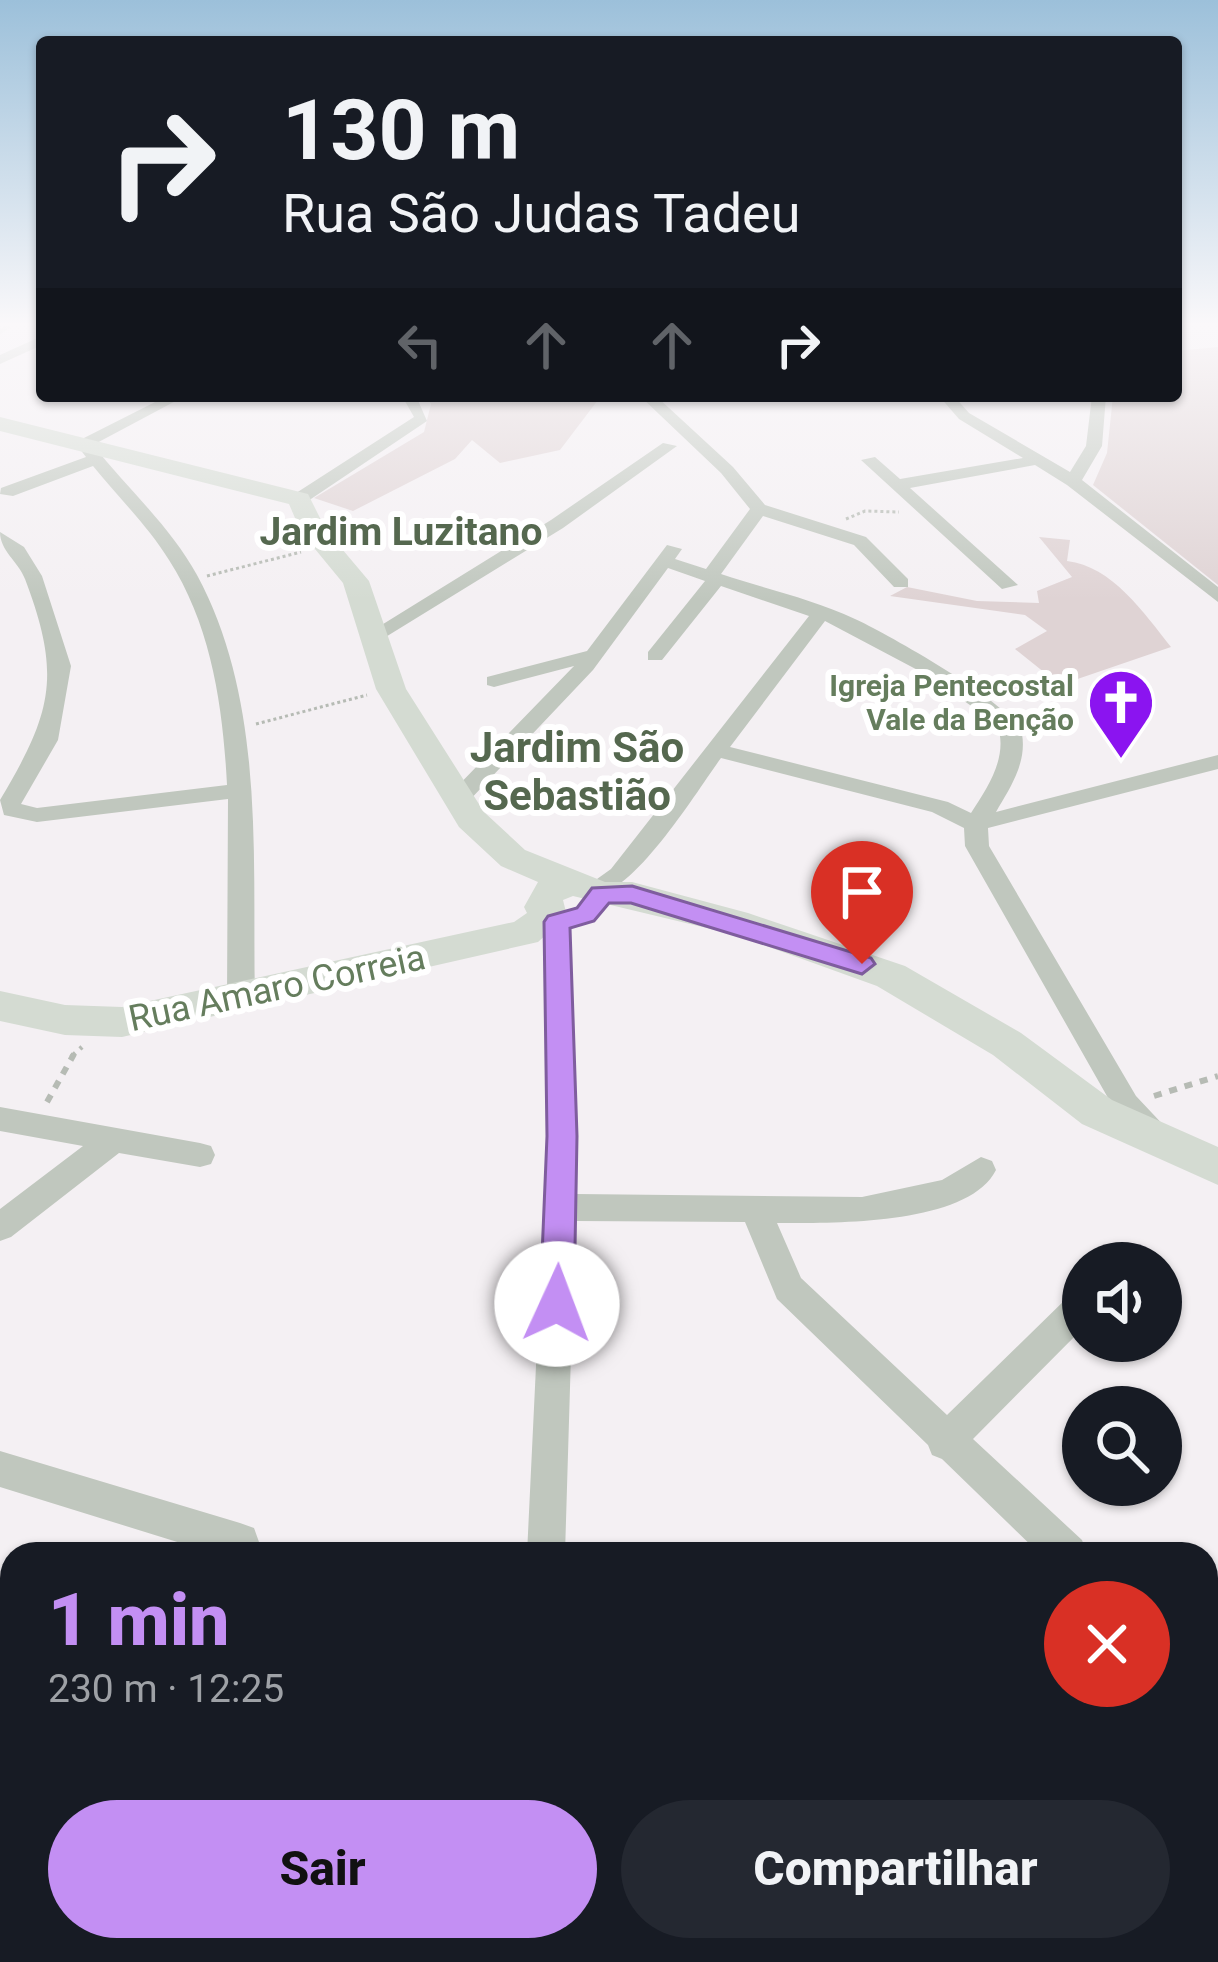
<!DOCTYPE html>
<html lang="pt">
<head>
<meta charset="utf-8">
<style>
  :root { --surface:#171b24; --page:#242831; --text:#f1f3f6; --muted:#9ea1a6; --accent:#c38ff3 }
  body { margin:0; font-family:Roboto,sans-serif; background:var(--page); color:var(--text); height:100vh; display:flex; flex-direction:column; font-size:45px; white-space:nowrap }
  * { box-sizing:border-box; margin:0 }
  p { font-size:39px; color:var(--muted) }
  .icon { flex:none; width:66px; height:66px; fill:none; stroke:currentColor; stroke-width:2; stroke-linecap:round; stroke-linejoin:round }
  .map { position:relative; flex:1; overflow:hidden }
  .details { position:absolute; left:0px; top:1542px; width:1218px; height:420px; display:flex; flex-direction:column; background:var(--surface); border-radius:36px 36px 0 0; box-shadow:0 3px 9px #0004 }
  .details>* { flex:none }
  .top-card { position:absolute; left:36px; top:36px; width:1146px; height:366px; border-radius:12px; box-shadow:0 3px 9px #0004; background:#171b24; color:var(--text); overflow:hidden }
  .controls { position:absolute; left:1062px; top:1242px; display:grid; gap:24px }
  .controls a { display:grid; place-items:center; width:120px; height:120px; border-radius:50%; background:var(--surface); box-shadow:0 3px 9px #0004; font-size:60px }
  .pin { position:absolute; display:grid; place-items:center; width:102px; height:102px; color:#fff; margin:-123px -51px; border-radius:50% 50% 50% 0; rotate:-45deg; box-shadow:0 0 12px #0007 }
  .pin .icon { rotate:45deg }
  .me { position:absolute; width:132px; margin:-66px; rotate:2deg; stroke-linejoin:round; filter:drop-shadow(0 0 9px #0008) }
  .turn { display:flex; align-items:center; gap:42px; height:252px; padding:0 48px; font-size:54px }
  .turn .icon { width:156px; height:156px; stroke-width:2.5 }
  .turn b { display:block; font-size:84px; line-height:102px }
  .lanes { display:flex; align-items:center; height:114px; padding:0 48px; background:#0003; justify-content:center; gap:60px; direction:ltr }
  .lanes .off { opacity:.35 }
  .round { display:grid; place-items:center; flex:none; width:126px; height:126px; border-radius:63px; background:var(--page) }
  .summary { display:flex; align-items:center; justify-content:space-between; height:204px; padding:0 48px }
  h1 { font-size:72px; font-weight:800; line-height:90px; color:var(--accent) }
  .primary-button { display:flex; gap:24px; margin-top:auto; padding:24px 48px }
  .primary-button a { flex:1; height:138px; border-radius:72px; background:var(--accent); color:#111; font-size:48px; font-weight:800; line-height:138px; text-align:center }
  .primary-button a+a { background:var(--page); color:var(--text) }
  .map>svg:first-child { display:block }
</style>
</head>
<body>
<div class="map">
<svg width="1218" height="1962" viewBox="0 0 1218 1962">
  <rect width="100%" height="100%" fill="#f4f0f3"/>
  <path fill="#dfd3d4" d="M1218,347V585L1093,485L1107,453L1113,396H1176V351Z
    M425,396H601L560,450L500,463L472,440L455,459L353,511L314,498L424,432L431,404Z
    M1039,537L1070,540L1067,561C1112,566 1144,613 1171,647L1060,685L1015,649L1047,631L1025,615L890,596L907,587L977,601L1039,603L1037,591L1072,577Z"/>
  <g fill="none" stroke-linecap="round" stroke-linejoin="round">
    <path stroke="#cad2c4" stroke-width="4.5" d="M0,332L8,326"/>
    <path stroke="#b6bbb4" stroke-width="3" stroke-dasharray="3 3" stroke-linecap="butt" d="M846,519L865,511L899,512
      M207,576L301,552
      M256,724L367,695"/>
    <path stroke="#b6bbb4" stroke-width="4.5" stroke-dasharray="6 6" stroke-linecap="butt" d="M71,1057L82,1047"/>
    <path stroke="#b6bbb4" stroke-width="6" stroke-dasharray="8 8" stroke-linecap="butt" d="M1154,1096L1218,1076
      M47,1102L74,1054"/>
    <path fill="#c0c7be" fill-rule="evenodd" d="M42,336V345L0,364V355Z
      M167,396H185L93,445C127,488 170,526 197,575C266,703 252,858 255,999L241,1009L227,999L228,799L37,822L4,815L0,800C52,713 62,676 25,579C18,561 0,551 0,532L24,547L42,576L71,666L58,740L21,804L37,808L227,785C223,708 212,627 169,560C148,526 118,497 93,466L13,496L0,494L1,488L86,457L76,444L78,441Z
      M402,396H416L427,421L305,503H293V495L414,417Z
      M640,396H656L733,467L765,505L866,537L908,579V587H894L854,545L763,516L721,574C765,589 813,599 855,619C884,632 1018,707 1022,734C1027,763 1010,788 996,812L1218,755V769L988,828L989,846L1136,1096L1168,1130L1164,1139C1142,1146 1130,1126 1116,1112L965,846L964,828L932,812L721,758C698,789 628,905 587,895L583,889L611,869L809,616L721,586L662,660H648V652L705,581L668,568L593,670L465,805H449L445,800L449,795L574,666L494,687L487,685V677L587,651L667,545L682,549L675,559L706,569L750,509L721,473ZM825,621L927,675L997,724C1009,756 988,787 971,813L948,802L730,747Z
      M939,396H954L969,413L1070,472L1086,446L1092,396H1106L1102,446L1082,480L1218,587V602L1067,485L1035,465L910,488L1018,585L1002,589L861,460L875,457L900,479L1023,458L959,419Z
      M663,443L677,446L563,528L384,638L367,634L551,520Z
      M557,913L570,922L576,1194L862,1197L942,1180L981,1157L992,1161L996,1170C968,1226 831,1223 777,1223L801,1278L947,1415L1071,1294L1083,1290V1328L973,1439L1082,1540L1087,1554H1040L942,1459L932,1455L928,1445L777,1299L745,1222L575,1221L565,1554H527L547,1136L544,922Z
      M0,1107L200,1143L211,1146L215,1155L211,1164L200,1167L119,1153L11,1237L0,1241V1209L83,1146L0,1131Z
      M0,1451L240,1523L254,1528L259,1542L254,1554H216L0,1487Z
      M1206,1656L1218,1661V1707L1206,1702Z
      M12,1732V1776L0,1777V1733Z
      M794,1950H844L839,1962H789Z
      M892,1950H959L964,1962H897Z"/>
    <path fill="#d4dbd2" fill-rule="evenodd" d="M0,417L308,494L326,530L369,581L406,689L484,812L525,850L605,882H632L748,913L905,966L1021,1033L1112,1100L1218,1147V1185L1082,1124L993,1055L877,986L736,935L573,896L563,900L567,916L538,942L122,1037L65,1035L0,1021V991L65,1005L122,1007L514,922L527,913L524,907L538,882L501,866L459,827L376,689L343,583L301,532L289,504L0,431Z"/>
  </g>
  <linearGradient id="sky" x2="0" y2="1"><stop stop-color="#9cc0da"/><stop offset="0.54" stop-color="#faf8fa"/><stop offset="1" stop-color="#faf8fa" stop-opacity="0"/></linearGradient>
  <rect width="1218" height="600" fill="url(#sky)"/>
  <path fill="#c38ff3" stroke="#7f5d9e" stroke-width="3" d="M632,886L871,958L875,964L862,974L631,903H609L594,921L570,928L577,1136L574,1304L569,1315L557,1319L545,1315L540,1304L547,1136L544,922L548,916L577,908L592,888Z"/>
  <defs>
    <symbol id="church-pin" viewBox="-11 -11 22 30"><path d="M0 17L-7.5 6A9.5 9.5 0 1 1 7.5 6Z" fill="#8b14f0" stroke="#fff"/><path d="M-1.2-6h2.4v3.5h3.3v2.4h-3.3V6h-2.4V-.1h-3.3v-2.4h3.3Z" fill="#fff"/></symbol>
  </defs>
  <g fill-rule="evenodd">
    <use href="#church-pin" x="1083" y="664" width="76" height="104"/>
  </g>
  <g text-anchor="middle" dominant-baseline="central" stroke-width="12" stroke-linejoin="round" paint-order="stroke">
    <g font-size="30" font-weight="bold" fill="#657d5d" stroke="#fff" text-anchor="end">
      <text x="1074" y="685">Igreja Pentecostal<tspan x="1074" dy="34">Vale da Benção</tspan></text>
    </g>
    <g font-size="36" fill="#657d5d" stroke="#fff">
      <text transform="translate(277 988) rotate(-12)">Rua Amaro Correia</text>
    </g>
    <g font-size="39" font-weight="bold" fill="#55684f" stroke="#fff">
      <text x="401" y="532">Jardim Luzitano</text>
    </g>
    <g font-size="42" font-weight="bold" fill="#55684f" stroke="#fff">
      <text x="577" y="747">Jardim São<tspan x="577" dy="48">Sebastião</tspan></text>
    </g>
  </g>
</svg>
<div class="controls">
<a><svg class="icon" aria-label="sound" viewBox="0 0 24 24"><path d="M4 9h4l5-4v14l-5-4H4zM17 9q2 3 0 6"/></svg></a>
<a><svg class="icon" aria-label="search" viewBox="0 0 24 24"><circle cx="10" cy="10" r="6"/><path d="M15 15l6 6"/></svg></a>
</div>
<div class="pin" style="left:862px;top:964px;background:#d93025"><svg class="icon" aria-label="arrive" viewBox="0 0 24 24"><path d="M6 21V4h12l-3 4 3 4H6"/></svg></div>
<svg class="me" style="left:557px;top:1304px" viewBox="-20 -20 40 40"><circle r="19" fill="#fff"/><path d="M0-13L10 11 0 6-10 11z" fill="#c38ff3"/></svg>
<div class="top-card">
<div class="turn"><svg class="icon" aria-label="right" viewBox="0 0 24 24"><path d="M7 20v-9h11M14 6l5 5-5 5"/></svg><div><b>130 m</b>Rua São Judas Tadeu</div></div>
<div class="lanes"><svg class="icon off" aria-label="left" viewBox="0 0 24 24"><path d="M17 20v-9H6M10 6l-5 5 5 5"/></svg><svg class="icon off" aria-label="ahead" viewBox="0 0 24 24"><path d="M12 20V5M6 11l6-6 6 6"/></svg><svg class="icon off" aria-label="ahead" viewBox="0 0 24 24"><path d="M12 20V5M6 11l6-6 6 6"/></svg><svg class="icon" aria-label="right" viewBox="0 0 24 24"><path d="M7 20v-9h11M14 6l5 5-5 5"/></svg></div>
</div>
<section class="details">
<div class="summary"><div><h1>1 min</h1><p>230 m · 12:25</p></div><a class="round" style="background:#d93025;color:#fff"><svg class="icon" aria-label="close" viewBox="0 0 24 24"><path d="M6 6l12 12M18 6L6 18"/></svg></a></div>
<div class="primary-button"><a>Sair</a><a>Compartilhar</a></div>
</section>
</div>
</body>
</html>
